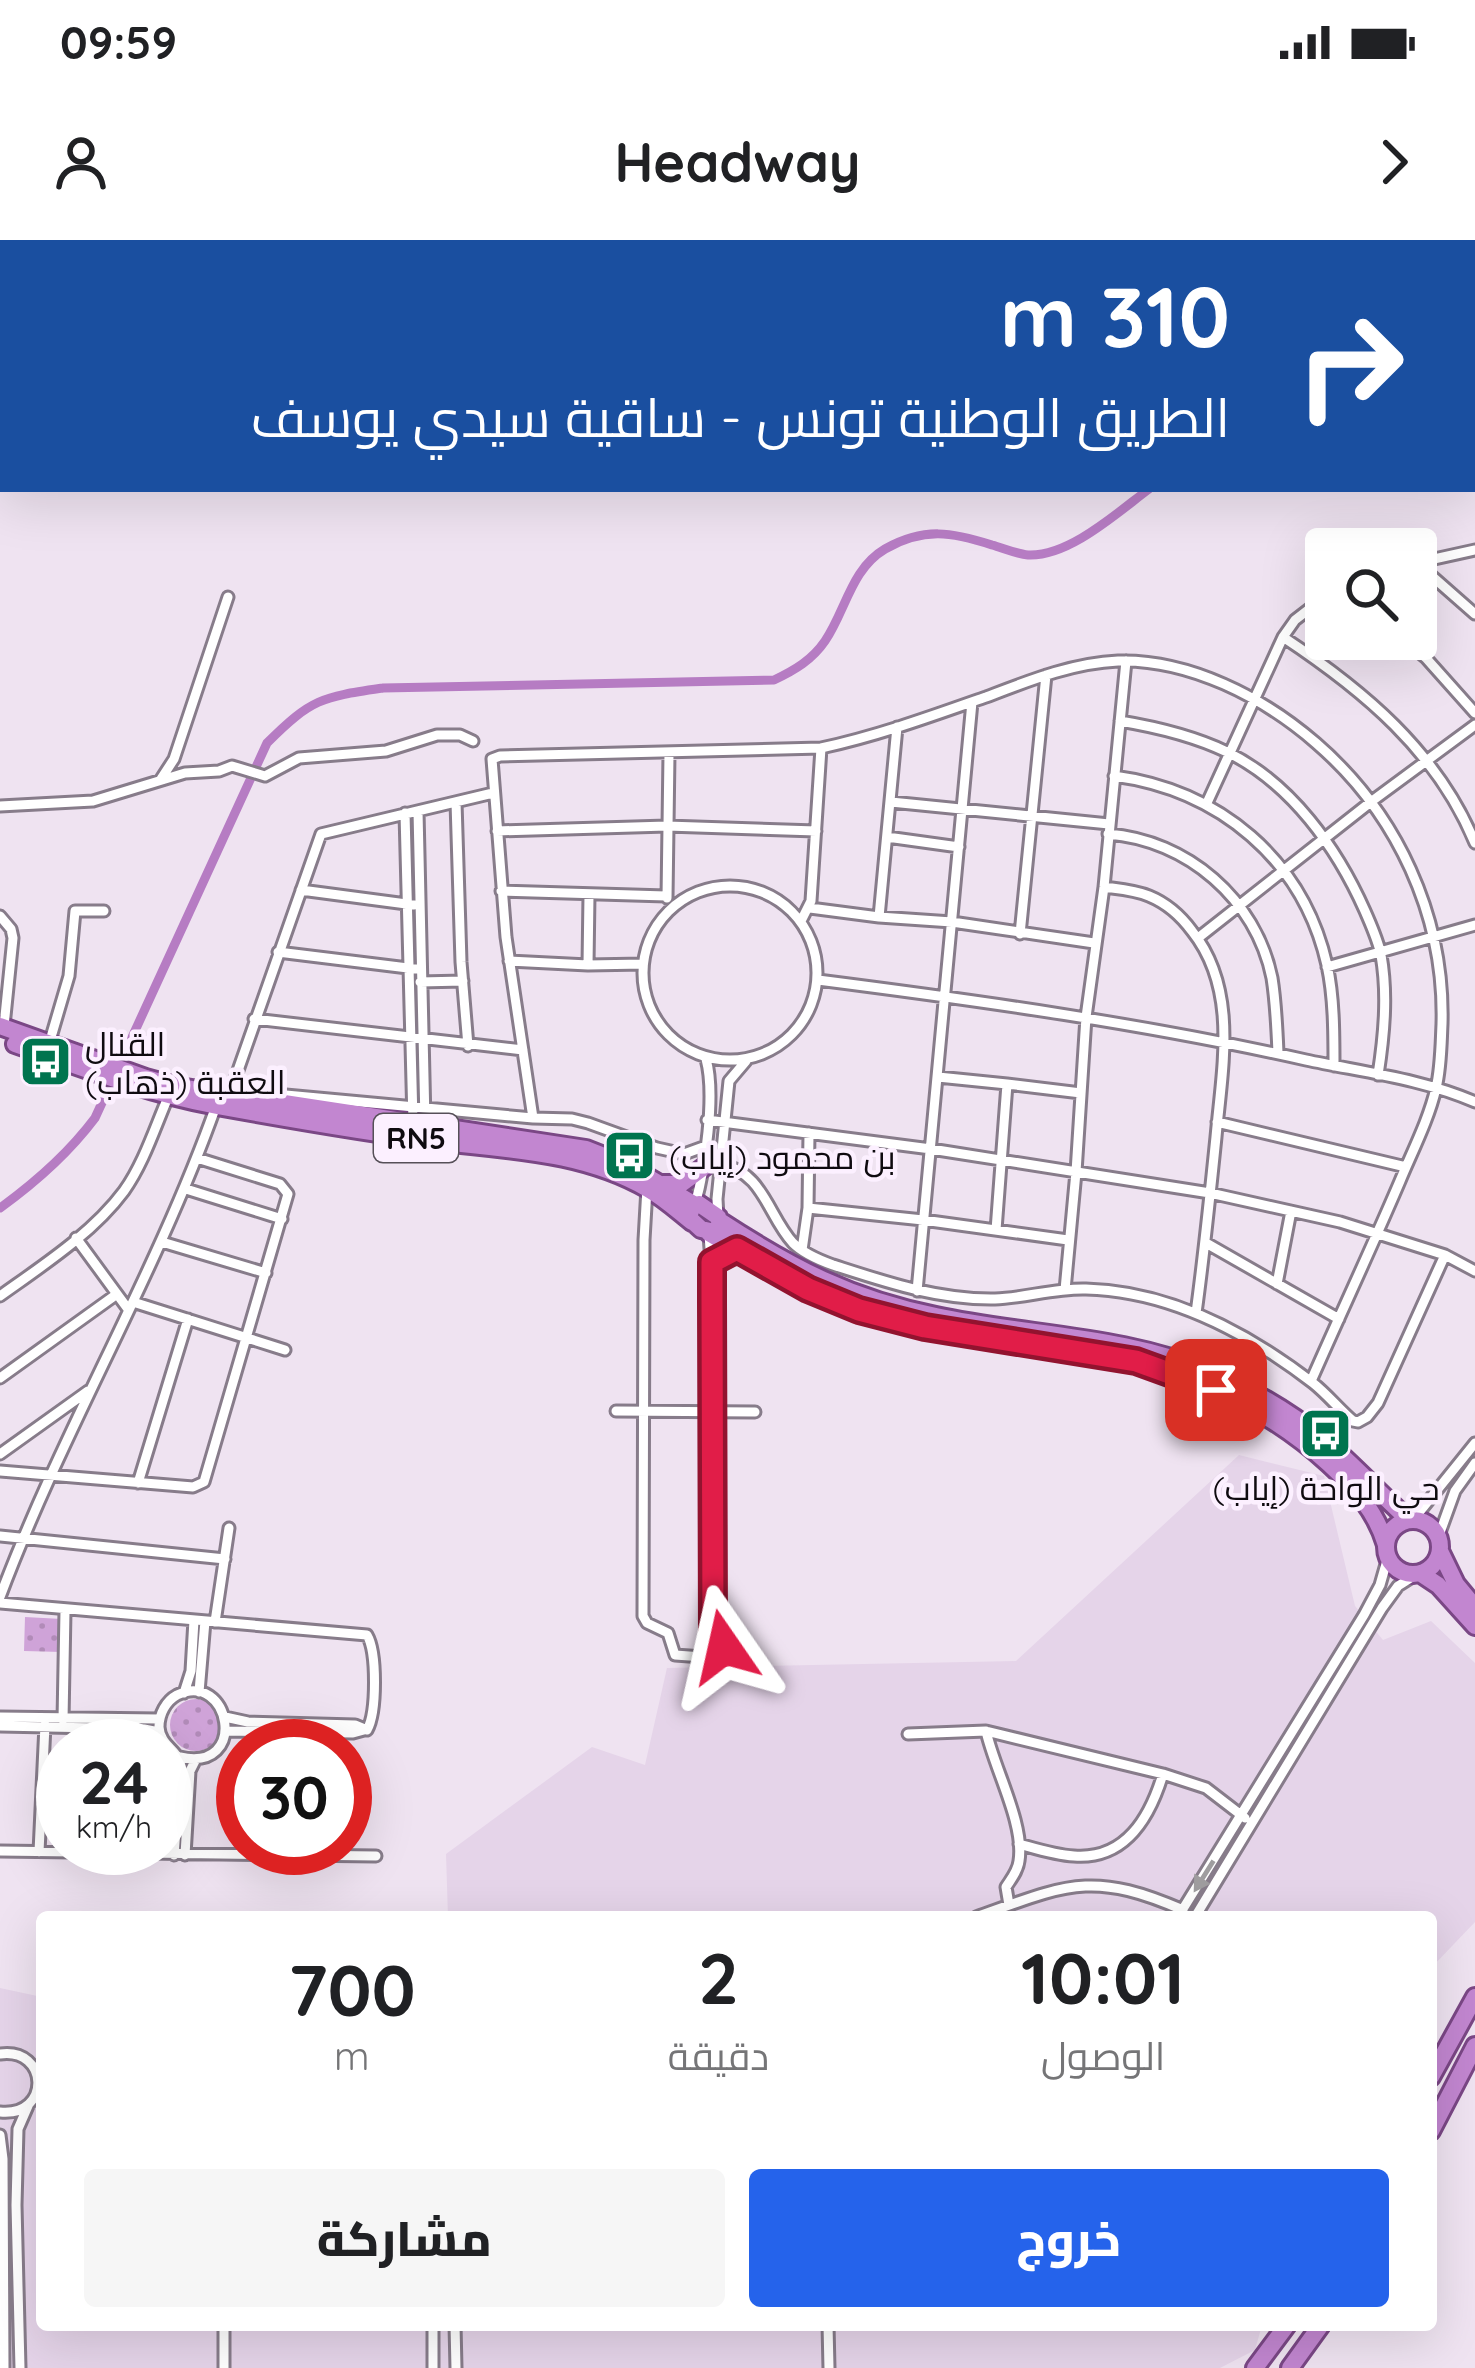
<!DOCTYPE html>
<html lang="ar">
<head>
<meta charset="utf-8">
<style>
  :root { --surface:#fff; --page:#f6f6f6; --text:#202124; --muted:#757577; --accent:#2563eb }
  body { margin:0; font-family:Quicksand,Cairo,sans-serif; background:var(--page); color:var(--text); direction:rtl; height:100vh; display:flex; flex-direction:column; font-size:45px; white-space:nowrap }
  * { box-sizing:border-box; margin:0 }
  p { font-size:39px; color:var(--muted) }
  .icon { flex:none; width:66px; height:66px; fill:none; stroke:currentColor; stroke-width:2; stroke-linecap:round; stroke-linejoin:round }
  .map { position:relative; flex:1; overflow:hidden; direction:ltr }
  .panel { position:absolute; left:36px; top:1671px; width:1401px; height:420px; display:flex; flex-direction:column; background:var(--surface); border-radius:12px; box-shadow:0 12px 48px #0002; direction:rtl }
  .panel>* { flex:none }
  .top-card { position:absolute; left:0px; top:0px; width:1476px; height:252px; box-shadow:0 12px 48px #0002; direction:rtl; background:#1a4fa0; color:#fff; overflow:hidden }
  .buttons { position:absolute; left:1305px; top:288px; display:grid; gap:24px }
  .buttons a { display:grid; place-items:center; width:132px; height:132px; border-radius:12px; background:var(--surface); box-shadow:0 12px 48px #0002; font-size:60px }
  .speed { position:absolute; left:36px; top:1479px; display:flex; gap:24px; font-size:60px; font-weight:700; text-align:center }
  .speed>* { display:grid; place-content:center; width:156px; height:156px; border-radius:50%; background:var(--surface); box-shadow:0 12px 48px #0002; line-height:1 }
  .speed small { font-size:30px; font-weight:400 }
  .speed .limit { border:18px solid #d22; background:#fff; color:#111 }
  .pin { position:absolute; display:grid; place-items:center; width:102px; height:102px; color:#fff; margin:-51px; border-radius:24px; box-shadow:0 6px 18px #0006 }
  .me { position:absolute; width:132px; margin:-66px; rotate:349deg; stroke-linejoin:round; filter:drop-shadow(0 0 9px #0008) }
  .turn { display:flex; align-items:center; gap:42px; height:252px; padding:0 48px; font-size:54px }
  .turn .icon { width:156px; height:156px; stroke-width:2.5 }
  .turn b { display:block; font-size:84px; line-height:102px }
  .eta { display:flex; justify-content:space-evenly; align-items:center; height:204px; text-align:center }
  .eta b { font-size:72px; font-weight:800; line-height:84px }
  .button { display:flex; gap:24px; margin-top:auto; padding:24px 48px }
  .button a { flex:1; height:138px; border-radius:12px; background:var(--accent); color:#fff; font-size:48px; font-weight:800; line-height:138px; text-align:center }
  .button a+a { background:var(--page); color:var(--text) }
  .status { display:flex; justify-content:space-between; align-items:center; height:84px; padding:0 60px; background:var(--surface); direction:ltr }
  .status svg { height:33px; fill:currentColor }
  header { display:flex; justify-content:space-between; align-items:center; height:156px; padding:0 48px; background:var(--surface); font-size:54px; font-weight:800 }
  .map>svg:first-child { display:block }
</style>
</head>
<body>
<div class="status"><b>09:59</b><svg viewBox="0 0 49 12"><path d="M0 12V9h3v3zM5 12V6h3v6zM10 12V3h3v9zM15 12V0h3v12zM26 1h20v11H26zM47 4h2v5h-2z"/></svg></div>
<header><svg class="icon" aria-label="forward" viewBox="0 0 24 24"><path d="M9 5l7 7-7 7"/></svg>Headway<svg class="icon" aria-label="person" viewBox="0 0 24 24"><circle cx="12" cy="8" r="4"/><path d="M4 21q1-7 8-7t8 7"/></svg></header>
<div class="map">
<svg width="1475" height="2128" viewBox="0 0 1475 2128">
  <defs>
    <pattern id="grass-dots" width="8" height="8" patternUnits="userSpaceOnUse" patternTransform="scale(3)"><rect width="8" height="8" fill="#cfa3d8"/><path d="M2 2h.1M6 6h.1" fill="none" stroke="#b18bb8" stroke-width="1.8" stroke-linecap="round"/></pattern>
  </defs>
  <rect width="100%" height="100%" fill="#efe3f1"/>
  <path fill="#e5d4e9" d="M1239,1215L1324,1236L1355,1366L1383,1400L1431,1381L1475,1423V1682L1431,1728V1677H448L446,1614L592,1507L645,1525L667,1428L1016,1421Z
    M0,1748L42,1757V2085H1262L1255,2110L1220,2128H0Z"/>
  <path fill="url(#grass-dots)" d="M25,1377L62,1379L61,1412L24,1411Z
    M170 1485a26 26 0 1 1 52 0a26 26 0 1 1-52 0Z"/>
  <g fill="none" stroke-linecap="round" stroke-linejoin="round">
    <path stroke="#b67cc3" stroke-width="9" d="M1473,117L1475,116
      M0,968C36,942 68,914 95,878L267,503C312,458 322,457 383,448L774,440C795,430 812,420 825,401C846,370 851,329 885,309C924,287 952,292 992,305C1003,308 1017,314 1028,315C1069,317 1118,272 1149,249"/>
    <defs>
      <path id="minor" d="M1336,0L1346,3
        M1473,19L1475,18
        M1416,323L1475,310
        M1417,323L1475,374
        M1283,397C1363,450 1437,511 1475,603
        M1403,399L1426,418L1475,473
        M1120,481C1156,487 1194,496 1227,512C1291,543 1337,608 1365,671C1371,685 1378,700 1381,715C1388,755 1384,796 1378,835
        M821,508C877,496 932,476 986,457C1028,441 1072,423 1118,421C1189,419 1263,457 1316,503C1397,573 1445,676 1442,784C1441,805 1441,828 1436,848C1429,879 1412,912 1400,941C1371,1009 1340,1075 1311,1141
        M1114,536C1219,550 1303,619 1327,725C1334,757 1334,793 1334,826
        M161,539L174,519L228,357
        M456,562L461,722L468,806
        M891,562L1109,584
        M1206,565L1283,397L1295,380L1326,356
        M0,566L93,561L185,533L219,531L232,526L265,536L299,518L386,511L437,495H460L473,501
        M418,571L425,882
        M405,573L413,881
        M497,591L667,586L816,591
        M1108,594C1187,600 1256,659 1272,738C1276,763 1277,789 1278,813
        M887,597L959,607
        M643 733a87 87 0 1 1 174 0a87 87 0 1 1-174 0Z
        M1104,647C1119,649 1135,650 1149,656C1166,663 1181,676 1192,691C1239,750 1222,828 1216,897C1210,956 1204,1015 1196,1073
        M301,650L414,665
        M501,651L666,656
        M667,658L669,514
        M810,668L879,677L952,682L1094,703
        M0,676L11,689L13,698L4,786
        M879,677L897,487
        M1020,694L1046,435
        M1198,698L1372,561L1475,485
        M278,712L416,729
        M509,721L588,725L643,724
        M588,725L589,655
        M1327,727L1475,685
        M818,740C982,761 1145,784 1306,820C1362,832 1423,839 1475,862
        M420,742L463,741
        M254,779L523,810
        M49,804L69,736L75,671H104
        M938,837L1007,844
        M275,854L533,878
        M229,856L321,594L493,553
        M707,880L931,909L1210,953L1340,982L1445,1015L1475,1031
        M1217,882L1406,927
        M706,906L684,914L657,908L588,883L572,879L533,878L506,697L492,519L500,516L821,508L811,661L801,681
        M721,925C763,931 768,976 793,1003C804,1014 819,1020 833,1025C886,1042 938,1060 995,1059C1025,1058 1055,1048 1086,1049C1169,1051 1248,1093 1313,1143C1327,1154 1339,1169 1353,1181L1358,1182L1367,1177L1378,1163L1445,1015
        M647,948L644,1000L643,1376L647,1383L668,1393L675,1415L717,1418L727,1412L713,1394L711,1022L709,995
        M186,949L282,979
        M695,965C705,929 716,855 706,819
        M808,968L923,980L1068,1000
        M718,977L717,959L729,841L746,821
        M996,990L1007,844L1081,853
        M76,998L128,1069
        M162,1002L266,1033
        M1206,1003L1339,1079
        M802,1010L808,968L809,893
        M1277,1044L1291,971
        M1065,1050L1076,932L1086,777L1104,647L1126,421
        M917,1051L972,462
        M0,1056C42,1026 93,993 124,951C144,923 155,887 169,855
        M133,1062L285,1110
        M0,1138L117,1054
        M616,1171L755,1172
        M0,1214L88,1151
        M0,1231L193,1247L204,1242L288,954L280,944L197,918
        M138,1243L188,1079
        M1413,1280L1475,1203
        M0,1296L225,1319
        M1438,1298L1455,1251L1475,1223
        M0,1357C63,1189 156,1035 216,866
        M0,1363L367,1395C377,1412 377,1472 367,1490
        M215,1382L229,1288
        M199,1452L205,1381
        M184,1453L191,1431L194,1380
        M0,1477L159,1479
        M225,1477L248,1482L355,1485L367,1490
        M63,1480L65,1371
        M0,1486L144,1489L159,1492
        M226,1491L353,1493L364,1490
        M986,1491L1163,1534L1206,1548L1245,1578
        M908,1494L986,1491C994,1528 1025,1584 1019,1621C1018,1631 1011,1639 1006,1647L1009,1665
        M1019,1604C1037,1609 1055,1615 1074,1616C1126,1620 1150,1577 1163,1534
        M0,1611L376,1616
        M39,1612L45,1485
        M174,1615L181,1526C179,1510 160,1506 159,1487C159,1474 166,1461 177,1455C230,1429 250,1533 180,1517
        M185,1615L190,1531L196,1519
        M976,1677C1066,1645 1091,1630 1183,1670
        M1178,1677L1364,1375L1380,1345L1388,1317
        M1195,1677L1382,1368L1398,1346L1417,1334
        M0,1814C49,1807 52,1877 0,1872
        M0,1895L3,1919L4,2128
        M224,2085V2128
        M433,2085V2128
        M455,2085L456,2128
        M828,2085L829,2128
        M20,2128L16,1965L18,1889L28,1866"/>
      <path id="trunk" d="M0,786L146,838L179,847L586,909L629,926L695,965
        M15,804C82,828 147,853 217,866C289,879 362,892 435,901C508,910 582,911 648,949C664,958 678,971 692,982
        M663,944H681L704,927
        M699,964L718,977L720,985L715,992L701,989L689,978L692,967Z
        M720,981C792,1028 851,1059 936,1076C1029,1096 1124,1095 1213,1133C1252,1150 1290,1172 1323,1199C1353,1224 1380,1254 1409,1280
        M709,993C758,1022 809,1055 864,1072C953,1099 1046,1099 1135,1121C1205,1139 1276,1175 1329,1224C1354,1247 1376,1271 1386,1305
        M711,1022L737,1008
        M1386 1307a27 27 0 1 1 54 0a27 27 0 1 1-54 0Z
        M1440,1311L1456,1344L1475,1367
        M1420,1333L1438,1345L1475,1386
        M1431,1837L1475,1757
        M1431,1891L1475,1806
        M1255,2128L1287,2085
        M1290,2128L1321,2085"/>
    </defs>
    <use href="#minor" stroke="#877c8a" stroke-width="15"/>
    <use href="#trunk" stroke="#7a4785" stroke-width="22"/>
    <use href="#minor" stroke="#fff" stroke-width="9"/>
    <use href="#trunk" stroke="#c286d0" stroke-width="16"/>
  </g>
  <defs><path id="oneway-solid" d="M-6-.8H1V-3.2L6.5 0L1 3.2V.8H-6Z" transform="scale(3)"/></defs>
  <use fill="#9f9d9f" href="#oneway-solid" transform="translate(1204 1636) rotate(122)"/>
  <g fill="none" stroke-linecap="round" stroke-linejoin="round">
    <defs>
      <path id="route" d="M724,1407L713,1394L712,1060V1022L737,1009L808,1049L859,1070L925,1087L1136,1121L1216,1150"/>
    </defs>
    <use href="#route" stroke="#92132f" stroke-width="30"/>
    <use href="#route" stroke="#e11d48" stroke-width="21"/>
  </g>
  <defs>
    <symbol id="bus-square" viewBox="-11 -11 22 22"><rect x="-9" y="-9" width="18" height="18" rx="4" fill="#00744f" stroke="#fcf0ff"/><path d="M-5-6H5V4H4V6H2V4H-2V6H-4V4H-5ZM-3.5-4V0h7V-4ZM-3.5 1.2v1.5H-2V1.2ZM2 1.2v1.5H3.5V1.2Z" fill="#fff"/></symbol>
  </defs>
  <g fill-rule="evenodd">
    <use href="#bus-square" x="16" y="792" width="59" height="59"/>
    <use href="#bus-square" x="600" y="886" width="59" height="59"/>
    <use href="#bus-square" x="1296" y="1164" width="59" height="59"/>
  </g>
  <g text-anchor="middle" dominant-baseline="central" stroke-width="9" stroke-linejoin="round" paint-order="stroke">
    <rect fill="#fcf0ff" stroke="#565058" stroke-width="3" x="374" y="874" width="84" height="48" rx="9"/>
    <g font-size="30" font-weight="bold" fill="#0f0b10">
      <text x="416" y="898">RN5</text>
    </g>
    <g font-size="33" fill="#0f0b10" stroke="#fcf0ff" text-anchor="start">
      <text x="85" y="803">القنال<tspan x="85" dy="38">العقبة (ذهاب)</tspan></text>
      <text x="669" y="916">بن محمود (إياب)</text>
      <text x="1326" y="1247" text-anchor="middle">حي الواحة (إياب)</text>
    </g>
  </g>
</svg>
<div class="buttons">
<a><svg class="icon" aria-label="search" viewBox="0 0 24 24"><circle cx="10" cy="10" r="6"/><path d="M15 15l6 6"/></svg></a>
</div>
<div class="speed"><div>24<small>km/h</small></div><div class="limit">30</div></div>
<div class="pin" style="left:1216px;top:1150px;background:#d93025"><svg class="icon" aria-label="arrive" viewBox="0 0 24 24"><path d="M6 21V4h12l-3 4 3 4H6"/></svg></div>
<svg class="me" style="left:724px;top:1407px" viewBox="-20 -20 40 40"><path d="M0-17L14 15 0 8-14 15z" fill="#e11d48" stroke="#fff" stroke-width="4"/></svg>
<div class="top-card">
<div class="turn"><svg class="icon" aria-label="right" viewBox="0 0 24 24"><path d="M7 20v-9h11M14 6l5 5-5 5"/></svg><div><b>310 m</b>الطريق الوطنية تونس - ساقية سيدي يوسف</div></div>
</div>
<section class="panel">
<div class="eta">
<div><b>10:01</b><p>الوصول</p></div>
<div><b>2</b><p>دقيقة</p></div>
<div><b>700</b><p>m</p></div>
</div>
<div class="button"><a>خروج</a><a>مشاركة</a></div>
</section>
</div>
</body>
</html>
